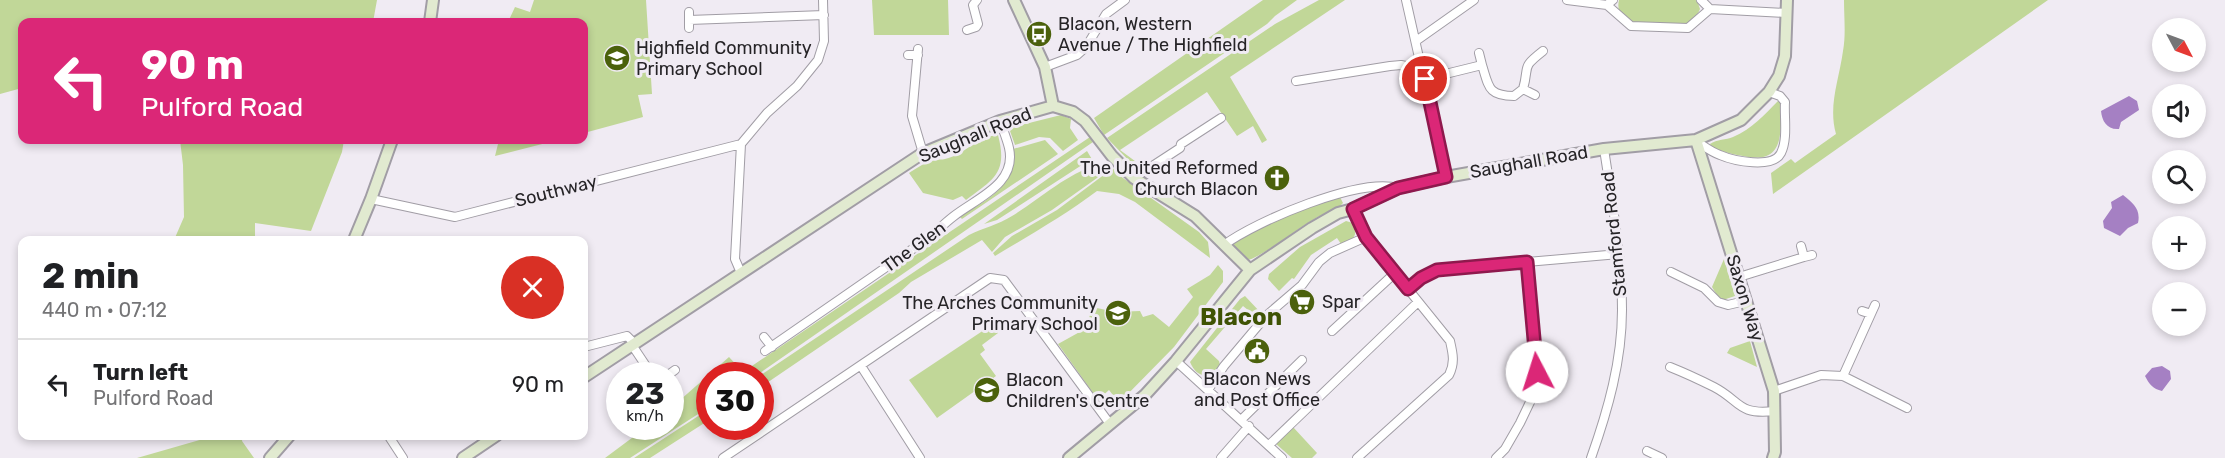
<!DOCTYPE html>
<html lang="en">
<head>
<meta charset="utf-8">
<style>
  :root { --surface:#fff; --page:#f6f6f6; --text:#202124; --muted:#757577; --line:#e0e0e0 }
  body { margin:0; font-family:Rubik,sans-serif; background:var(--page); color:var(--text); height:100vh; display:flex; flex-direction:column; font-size:22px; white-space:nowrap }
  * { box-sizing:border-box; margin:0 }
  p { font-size:20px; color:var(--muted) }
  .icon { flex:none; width:33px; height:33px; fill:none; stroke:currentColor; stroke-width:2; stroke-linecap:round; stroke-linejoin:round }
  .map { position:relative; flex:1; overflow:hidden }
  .panel { position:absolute; left:18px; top:236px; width:570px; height:204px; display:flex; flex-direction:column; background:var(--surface); border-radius:12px; box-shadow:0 3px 9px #0003 }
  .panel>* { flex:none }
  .banner { position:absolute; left:18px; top:18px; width:570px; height:126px; border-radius:12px; box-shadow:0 3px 9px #0003; background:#db2777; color:#fff; overflow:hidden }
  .needle { width:39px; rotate:131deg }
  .buttons { position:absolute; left:2152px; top:18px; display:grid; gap:12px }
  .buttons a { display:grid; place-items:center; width:54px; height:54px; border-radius:50%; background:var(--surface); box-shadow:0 3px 9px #0003; font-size:30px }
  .speed { position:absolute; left:606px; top:362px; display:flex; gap:12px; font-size:30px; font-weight:700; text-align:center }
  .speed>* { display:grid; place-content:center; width:78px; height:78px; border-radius:50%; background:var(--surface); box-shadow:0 3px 9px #0003; line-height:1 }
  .speed small { font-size:15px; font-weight:400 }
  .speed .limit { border:9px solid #d22; background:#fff; color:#111 }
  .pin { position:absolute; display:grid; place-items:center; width:51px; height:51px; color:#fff; margin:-26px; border:3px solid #fff; border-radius:50%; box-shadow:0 2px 6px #0007 }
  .me { position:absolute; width:66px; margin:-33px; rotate:355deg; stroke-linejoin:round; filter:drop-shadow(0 0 4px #0008) }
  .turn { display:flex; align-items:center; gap:21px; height:126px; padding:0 24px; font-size:27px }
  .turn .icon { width:78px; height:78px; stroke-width:2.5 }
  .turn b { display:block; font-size:42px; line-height:51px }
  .round { display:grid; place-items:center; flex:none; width:63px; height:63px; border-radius:32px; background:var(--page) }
  .summary { display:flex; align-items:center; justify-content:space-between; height:102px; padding:0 24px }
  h1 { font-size:36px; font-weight:700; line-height:45px }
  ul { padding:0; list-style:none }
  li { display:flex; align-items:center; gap:18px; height:90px; padding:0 24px; border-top:2px solid var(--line) }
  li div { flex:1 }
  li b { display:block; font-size:22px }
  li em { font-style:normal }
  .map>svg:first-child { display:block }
</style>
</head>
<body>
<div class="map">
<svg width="2225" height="458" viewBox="0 0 2225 458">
  <rect width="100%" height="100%" fill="#f0ebf3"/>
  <path fill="#c1d798" d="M0,0H377L373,22H22V88L0,94Z
    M534,0H646L652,94L638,95L643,117L584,133V22H508L515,7L530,12Z
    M872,0H948L949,35H874Z
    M1263,0H1297L1275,16L1267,24L1104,135L1094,118Z
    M1319,0H1345L1230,77L1267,140L1262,143L1253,126L1237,136L1207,92L1120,150L1143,167L1137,169L1107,138L1275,24Z
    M1619,0H1697L1700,9C1697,16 1691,24 1684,25C1678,27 1670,25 1665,25C1649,24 1613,26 1619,0Z
    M1844,0H2048L1773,194L1771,173L1791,159L1795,163L1836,134C1828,106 1839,80 1843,51C1846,35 1844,17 1844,0Z
    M1778,101L1782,104C1780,134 1785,165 1743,156C1732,154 1721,152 1711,146L1710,144C1717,139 1726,140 1733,137C1752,129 1764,115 1778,101Z
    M1061,115L1071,119L1070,128L1078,140L1063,151L1050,138L1039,137L1015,145L1010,131L1013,127Z
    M998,135C1008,173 994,179 966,200L962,196L953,200L923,193L909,173C917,168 927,161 935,160C939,159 942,160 945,159C965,155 976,136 998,135Z
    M1090,137L1093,142L757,375H710L709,407L630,458H605L648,426H670L671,408L729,357L743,372Z
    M180,140H344L342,152L311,231L255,223V240H174L184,217L183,165Z
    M499,140H558L495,156Z
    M1045,140L1058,154L962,219L960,217C991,196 1013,190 1013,149Z
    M1087,151L1093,161L1085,163L997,220L984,224Z
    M1097,165L1107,167L1097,178L1052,210L1005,237L992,252L982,240L911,282L899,293L761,387V375L969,235C983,228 998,225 1012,216C1040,199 1066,174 1097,165Z
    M1113,168L1116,173L1199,232L1208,242L1210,258L1135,202L1119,194L1097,191C1065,215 1030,235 995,256L993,253L1012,236L1057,210Z
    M1340,197L1343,203L1340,206C1330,211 1320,215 1311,221C1297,229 1259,259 1247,260L1230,246L1233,241L1285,216Z
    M1346,221L1353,223C1359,236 1353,240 1341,244L1337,238L1311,255L1294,279L1292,278L1279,291L1268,279L1269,274L1300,247Z
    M1724,259L1735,296L1723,300L1718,297L1712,287Z
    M1218,265L1223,271V282L1174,347L1119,403L1109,390L1098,400L1058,344L1085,329L1090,315L1097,308L1115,312L1140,311L1143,317L1153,314L1169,327L1193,297L1187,289L1210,275Z
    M1245,296L1261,313L1258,318L1243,306L1206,349L1219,361L1220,365C1210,379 1197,379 1190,362L1240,299Z
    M993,324L998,333L982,345L985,350L980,354L996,376L937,418L909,380Z
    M1750,341L1757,367L1727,353L1730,348Z
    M709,409V420L650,458H634Z
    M1293,427L1317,453L1312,458H1292L1275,443Z
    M217,435H243L242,441L254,458H137Z"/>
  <path fill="#a580c3" d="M2129,96L2137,101L2139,110L2121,122L2119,129C2107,130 2102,121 2101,111Z
    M2123,195C2133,203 2141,209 2138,223L2128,228L2120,236L2104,228L2103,221L2112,208L2111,202Z
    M2162,366L2170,371L2171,379L2162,391C2153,389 2149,384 2145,376L2152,368Z"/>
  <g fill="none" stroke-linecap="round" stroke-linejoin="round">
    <defs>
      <path id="street" d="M1406,0L1446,177
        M1567,0L1607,5L1613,0
        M1701,0L1710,9L1786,13
        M1607,5L1631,26L1688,28L1710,9
        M689,12V28
        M689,20L824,15
        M967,30L976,27L978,24L973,5L977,0
        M1416,41L1474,0
        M918,49L912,116L923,153
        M1479,53L1482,65
        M908,55H918
        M1045,67L1077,55L1086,47L1106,14L1125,0
        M1425,79L1482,65C1489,87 1488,96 1514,96L1523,89C1530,65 1520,69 1543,51
        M1296,81L1390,66L1401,65L1420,69
        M1523,89L1535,95
        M1696,141C1704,146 1711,152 1720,155C1734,161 1773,169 1781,153C1788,139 1784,117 1785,102L1780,96L1769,92
        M1134,178L1180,148L1181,144L1221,118
        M371,199L455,217L741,144
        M1353,209L1366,237L1450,341C1453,354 1455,363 1449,375L1357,458
        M1224,245C1256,221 1360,177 1398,188
        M1801,246L1804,257L1812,255
        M1671,272L1704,288L1718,302L1728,305L1745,301
        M741,273L735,259L741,144L767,113L797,86L818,60L824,41L823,0
        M1739,277L1804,257
        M1408,289L1421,278L1437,270L1619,254
        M1862,311L1871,314
        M1332,331L1395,273
        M764,337L772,347
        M632,345L652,375
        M584,347L627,336L634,343
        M765,351L911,250C931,239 937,229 954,216C977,198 1017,184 1009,148C1007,139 1003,130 1000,121
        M1176,361L1282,458
        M861,366L920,458
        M1670,367C1685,373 1700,380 1714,387C1741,401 1737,415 1774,411
        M668,375L675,370
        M1843,376L1875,305
        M1208,390L1224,366L1267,315L1302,285L1319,262L1330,253L1366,237
        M1774,391L1821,375L1843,376L1907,408
        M1242,419L1302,360
        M388,435L403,458
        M1269,445L1418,302
        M1647,451L1662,458
        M723,458L990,278L1004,280L1110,424
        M1221,458L1249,426
        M1496,458L1505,449L1520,423L1531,400L1537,372L1528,262
        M1591,458C1608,410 1622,361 1622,310C1622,256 1612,202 1604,149"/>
      <path id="secondary" d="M1014,0L1045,67L1053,106
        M430,22L433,0
        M1696,140L1774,391L1775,452L1773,458
        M354,240L371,199L392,140
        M584,377L923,153L1000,121L1053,106L1073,112L1085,121L1112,156L1134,178L1195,216L1250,270
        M270,458L290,435
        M463,458L497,435
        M1069,458L1145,395L1176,361L1250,270L1312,228L1338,213L1353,209L1398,188L1446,177L1604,149L1696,140L1741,120L1769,92L1779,76L1785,56L1787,0"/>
    </defs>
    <use href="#street" stroke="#a19da5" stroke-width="10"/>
    <use href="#secondary" stroke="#a19da5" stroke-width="14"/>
    <use href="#street" stroke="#fff" stroke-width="8"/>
    <use href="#secondary" stroke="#e1ead0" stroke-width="10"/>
  </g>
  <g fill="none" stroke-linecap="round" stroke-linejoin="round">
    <defs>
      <path id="route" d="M1425,79L1446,177L1398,188L1353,209L1366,237L1408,289L1421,278L1437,270L1527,262L1537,372"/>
    </defs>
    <use href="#route" stroke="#8e194d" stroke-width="15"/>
    <use href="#route" stroke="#db2777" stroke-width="10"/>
  </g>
  <defs>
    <symbol id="bus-disc" viewBox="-11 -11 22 22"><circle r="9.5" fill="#4b610c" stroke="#f0ebf3"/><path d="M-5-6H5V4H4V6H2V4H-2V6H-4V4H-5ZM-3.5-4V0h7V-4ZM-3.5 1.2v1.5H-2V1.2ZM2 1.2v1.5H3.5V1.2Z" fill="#fff"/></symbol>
    <symbol id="school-disc" viewBox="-11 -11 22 22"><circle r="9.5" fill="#4b610c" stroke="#f0ebf3"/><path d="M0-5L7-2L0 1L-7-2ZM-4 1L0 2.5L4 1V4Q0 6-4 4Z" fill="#fff"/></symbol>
    <symbol id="church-disc" viewBox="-11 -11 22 22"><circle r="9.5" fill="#4b610c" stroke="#f0ebf3"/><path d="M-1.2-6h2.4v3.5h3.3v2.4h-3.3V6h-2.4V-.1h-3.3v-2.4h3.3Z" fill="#fff"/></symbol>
    <symbol id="supermarket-disc" viewBox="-11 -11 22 22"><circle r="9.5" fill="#4b610c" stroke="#f0ebf3"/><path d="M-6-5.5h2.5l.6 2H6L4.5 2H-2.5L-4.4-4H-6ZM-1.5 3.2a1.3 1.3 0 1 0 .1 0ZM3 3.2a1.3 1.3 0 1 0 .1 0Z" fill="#fff"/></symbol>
    <symbol id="civic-disc" viewBox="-11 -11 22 22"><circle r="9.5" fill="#4b610c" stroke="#f0ebf3"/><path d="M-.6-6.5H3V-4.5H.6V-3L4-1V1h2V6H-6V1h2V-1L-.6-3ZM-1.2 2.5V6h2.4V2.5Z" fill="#fff"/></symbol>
  </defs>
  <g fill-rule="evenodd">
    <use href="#bus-disc" x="1024" y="19" width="30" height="30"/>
    <use href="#school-disc" x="602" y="43" width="30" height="30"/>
    <use href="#church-disc" x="1262" y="163" width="30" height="30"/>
    <use href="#supermarket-disc" x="1287" y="287" width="30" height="30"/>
    <use href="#school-disc" x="1103" y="298" width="30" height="30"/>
    <use href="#civic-disc" x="1242" y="336" width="30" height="30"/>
    <use href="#school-disc" x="972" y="375" width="30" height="30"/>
  </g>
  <g text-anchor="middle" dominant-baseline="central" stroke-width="6" stroke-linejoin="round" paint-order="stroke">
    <g font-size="18" fill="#262427" stroke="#f0ebf3" text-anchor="start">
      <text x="1058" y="24">Blacon, Western<tspan x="1058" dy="21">Avenue / The Highfield</tspan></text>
      <text x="636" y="48">Highfield Community<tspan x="636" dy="21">Primary School</tspan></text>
      <text x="1258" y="168" text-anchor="end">The United Reformed<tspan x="1258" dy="21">Church Blacon</tspan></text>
      <text x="1322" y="302">Spar</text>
      <text x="1098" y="303" text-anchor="end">The Arches Community<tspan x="1098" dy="21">Primary School</tspan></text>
      <text x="1257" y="379" text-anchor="middle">Blacon News<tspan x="1257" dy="21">and Post Office</tspan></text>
      <text x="1006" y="380">Blacon<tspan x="1006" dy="21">Children's Centre</tspan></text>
    </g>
    <g font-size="18" fill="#262427" stroke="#f0ebf3">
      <text transform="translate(975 135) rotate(-22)">Saughall Road</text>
      <text transform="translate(1529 162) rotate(-10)">Saughall Road</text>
      <text transform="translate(556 191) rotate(-14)">Southway</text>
      <text transform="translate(1614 234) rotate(-96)">Stamford Road</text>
      <text transform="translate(914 247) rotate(-36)">The Glen</text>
      <text transform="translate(1745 298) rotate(73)">Saxon Way</text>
    </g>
    <g font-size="24" font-weight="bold" fill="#3f5304" stroke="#f0ebf3">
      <text x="1241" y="317">Blacon</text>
    </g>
  </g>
</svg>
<div class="buttons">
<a><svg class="needle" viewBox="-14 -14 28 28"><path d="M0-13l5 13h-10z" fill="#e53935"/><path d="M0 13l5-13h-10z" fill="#757577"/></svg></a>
<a><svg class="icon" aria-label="sound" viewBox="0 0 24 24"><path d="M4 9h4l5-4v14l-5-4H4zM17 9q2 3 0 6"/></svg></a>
<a><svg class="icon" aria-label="search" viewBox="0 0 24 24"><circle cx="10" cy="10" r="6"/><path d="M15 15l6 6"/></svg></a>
<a>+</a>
<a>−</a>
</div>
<div class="speed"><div>23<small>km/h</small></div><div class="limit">30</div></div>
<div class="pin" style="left:1425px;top:79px;background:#d93025"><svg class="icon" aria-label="arrive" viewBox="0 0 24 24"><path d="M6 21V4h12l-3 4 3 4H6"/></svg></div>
<svg class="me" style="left:1537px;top:372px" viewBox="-20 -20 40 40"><circle r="19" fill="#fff"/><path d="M0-13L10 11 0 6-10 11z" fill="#db2777"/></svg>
<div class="banner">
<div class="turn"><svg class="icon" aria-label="left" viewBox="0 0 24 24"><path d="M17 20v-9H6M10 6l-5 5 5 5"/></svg><div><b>90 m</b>Pulford Road</div></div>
</div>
<section class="panel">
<div class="summary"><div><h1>2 min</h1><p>440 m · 07:12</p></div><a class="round" style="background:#d93025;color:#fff"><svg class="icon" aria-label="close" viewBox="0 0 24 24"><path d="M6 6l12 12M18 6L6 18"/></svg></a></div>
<ul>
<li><svg class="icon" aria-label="left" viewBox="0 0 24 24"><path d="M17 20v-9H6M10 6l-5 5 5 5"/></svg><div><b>Turn left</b><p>Pulford Road</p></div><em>90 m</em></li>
</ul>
</section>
</div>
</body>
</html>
